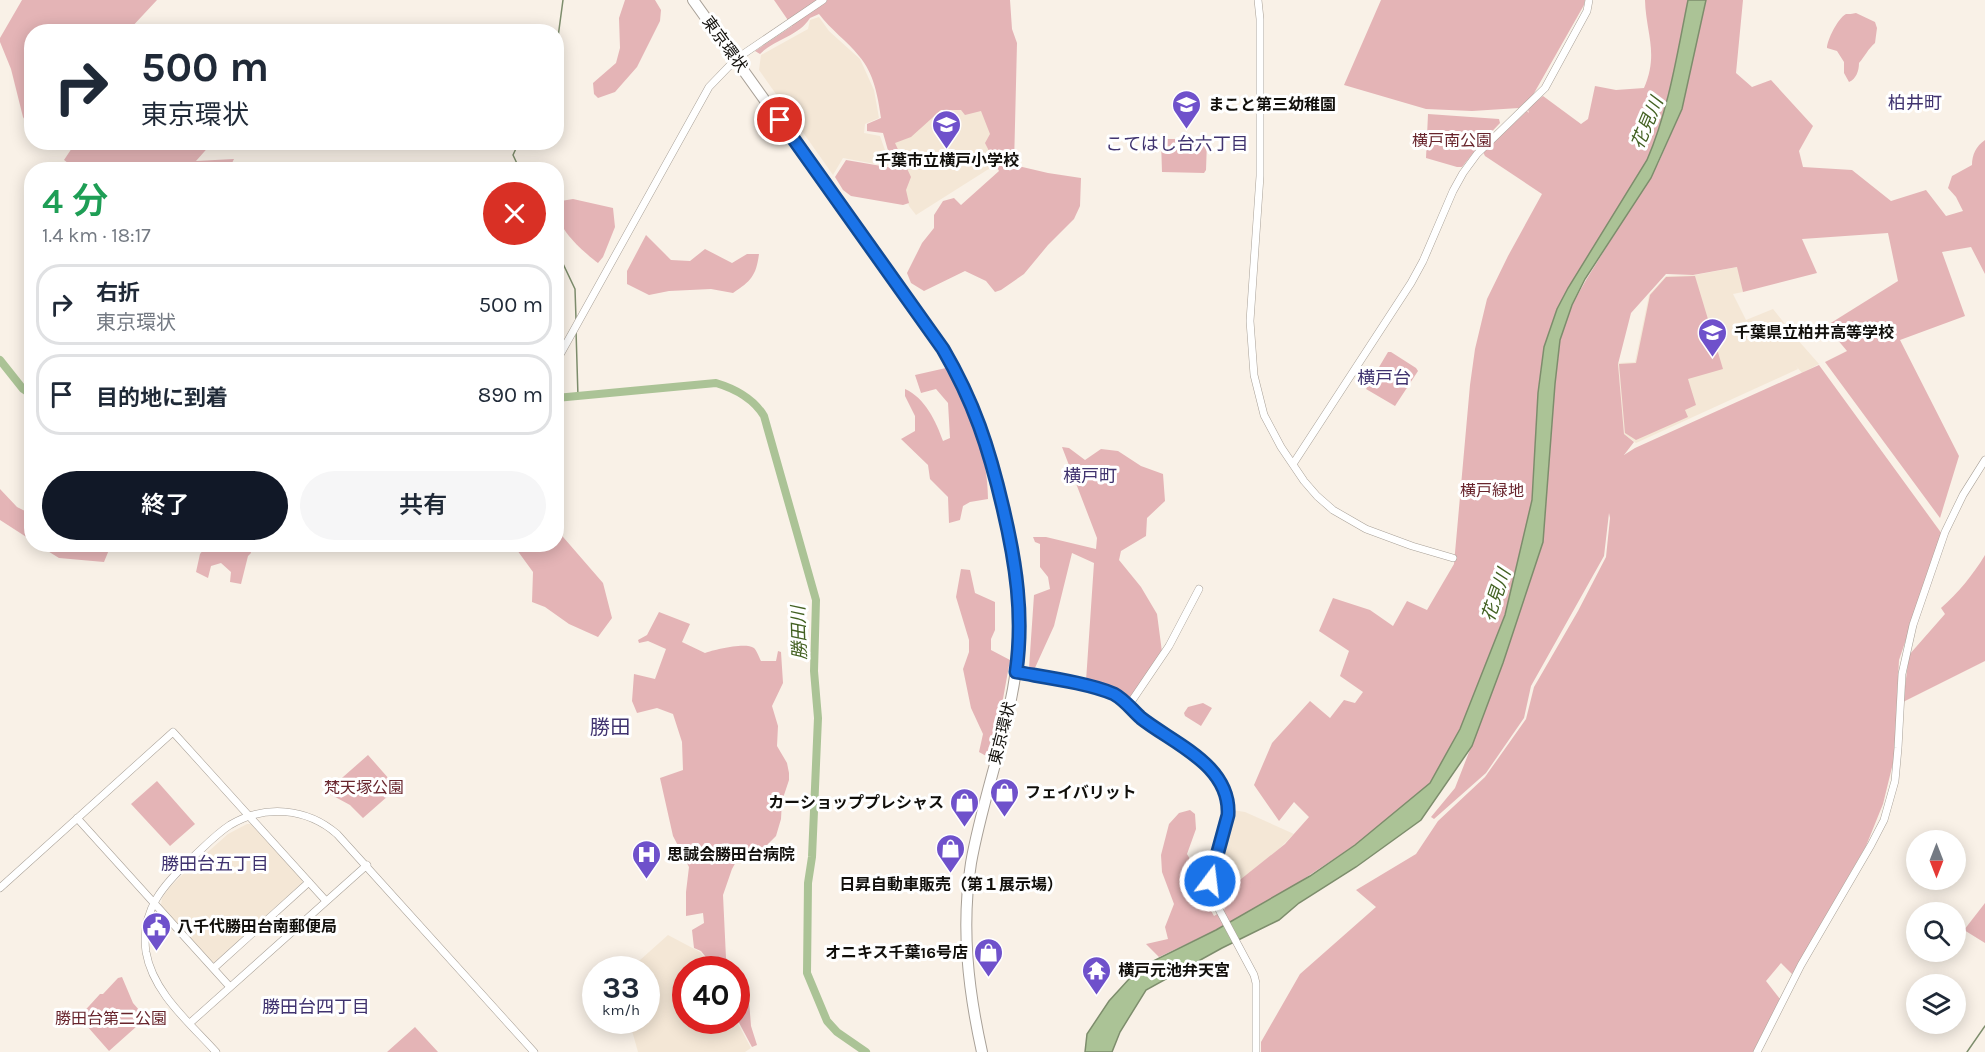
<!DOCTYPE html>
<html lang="ja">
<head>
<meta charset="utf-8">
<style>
  :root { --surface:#fff; --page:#f6f6f7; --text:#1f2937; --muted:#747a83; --line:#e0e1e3; --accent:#111827 }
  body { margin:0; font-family:Karla,"Noto Sans JP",sans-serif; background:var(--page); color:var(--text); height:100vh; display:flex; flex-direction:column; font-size:22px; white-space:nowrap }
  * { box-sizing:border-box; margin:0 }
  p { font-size:20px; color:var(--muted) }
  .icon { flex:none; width:33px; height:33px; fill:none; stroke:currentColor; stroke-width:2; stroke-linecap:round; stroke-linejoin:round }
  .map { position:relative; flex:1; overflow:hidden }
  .panel { position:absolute; left:24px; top:162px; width:540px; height:390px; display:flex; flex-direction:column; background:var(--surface); border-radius:24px; box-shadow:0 3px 15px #0003 }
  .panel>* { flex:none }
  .top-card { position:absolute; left:24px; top:24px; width:540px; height:126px; border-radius:24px; box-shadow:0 3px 15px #0003; background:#fff; color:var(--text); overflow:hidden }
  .needle { width:39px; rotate:180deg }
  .tools { position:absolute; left:1906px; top:830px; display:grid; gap:12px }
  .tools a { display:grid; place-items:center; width:60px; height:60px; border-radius:50%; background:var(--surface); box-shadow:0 3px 15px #0003; font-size:30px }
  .speed { position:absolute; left:582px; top:956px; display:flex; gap:12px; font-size:30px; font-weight:700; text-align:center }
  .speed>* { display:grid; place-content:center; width:78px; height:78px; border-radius:50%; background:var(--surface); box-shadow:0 3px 15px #0003; line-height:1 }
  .speed small { font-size:15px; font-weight:400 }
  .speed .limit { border:9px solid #d22; background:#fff; color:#111 }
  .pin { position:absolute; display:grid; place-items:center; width:51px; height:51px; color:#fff; margin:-26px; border:3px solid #fff; border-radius:50%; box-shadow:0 2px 6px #0007 }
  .me { position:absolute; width:66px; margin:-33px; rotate:15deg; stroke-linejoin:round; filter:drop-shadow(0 0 4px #0008) }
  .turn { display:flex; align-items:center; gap:21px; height:126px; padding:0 18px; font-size:27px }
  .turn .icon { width:78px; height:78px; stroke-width:2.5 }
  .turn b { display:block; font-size:42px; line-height:51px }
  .round { display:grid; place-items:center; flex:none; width:63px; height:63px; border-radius:32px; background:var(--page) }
  .summary { display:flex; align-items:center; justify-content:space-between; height:102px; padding:0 18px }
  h1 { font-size:36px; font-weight:600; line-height:45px; color:#1e9e55 }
  .button { display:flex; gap:12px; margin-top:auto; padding:12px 18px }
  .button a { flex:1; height:69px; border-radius:36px; background:var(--accent); color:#fff; font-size:24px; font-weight:600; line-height:69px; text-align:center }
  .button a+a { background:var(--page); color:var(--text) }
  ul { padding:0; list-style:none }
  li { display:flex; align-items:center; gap:18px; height:81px; margin:0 12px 9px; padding:0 6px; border:3px solid var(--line); border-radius:24px }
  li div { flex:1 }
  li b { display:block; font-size:22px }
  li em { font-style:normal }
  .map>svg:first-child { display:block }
</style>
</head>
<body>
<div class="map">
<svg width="1985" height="1052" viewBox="0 0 1985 1052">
  <rect width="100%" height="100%" fill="#f9f1e7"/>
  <path fill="#f4e7d6" d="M819,17L829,31L860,59L874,90L879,118L865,124L864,133L880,136L891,167L843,158L833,175L759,70L761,55L808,29L810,20Z
    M978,93L1006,158L916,215L909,206L889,141Z
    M1738,267L1743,292L1733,294L1746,320L1773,309L1797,339L1819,364L1802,373L1796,366L1798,369L1636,443L1624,434L1618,363L1635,362L1649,295L1666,276L1695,275Z
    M1232,810L1245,812L1294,834L1279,849L1233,886L1216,894L1214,880Z
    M247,824H251L302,879V883L215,962H211L161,905L162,898L169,888L181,876L228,834Z
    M668,935L700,952L708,962L705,964L707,969H686V1020H736L751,1048L745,1052H638L629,1020H646V969H630Z"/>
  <path fill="#e4b4b6" d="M22,0H157L129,30L130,31L32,32L31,131L23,117L11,69L0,42V38Z
    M625,0H655L661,10L660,21L637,67L615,92L598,98L594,94L593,83L616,63L620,48L619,18Z
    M774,0H1010L1012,29L1017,43L1014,165L1048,173L1081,178L1080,206L1074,219L1048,245L1024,274L1001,290L995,292L986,281L965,271L924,291L911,283L907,273L922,243L934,228V215L943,201L954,198L961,205L999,171L985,143L990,134L981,111L965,115L961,110H941L911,137L895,143L911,177L906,190L909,203L903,205L851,196L843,190L835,177L846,160L893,168L883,133L867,131V124L881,118C878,97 874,73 859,56C847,41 831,30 819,14L810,18C799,36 775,39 760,54L755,51L792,26Z
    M1381,0H1585L1584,5L1533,95L1519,108L1472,111L1426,109L1344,85Z
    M1645,0H1688C1677,54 1669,109 1647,160L1568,288L1557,309L1544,347L1538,393L1532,500L1505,615L1460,729L1441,764L1430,783L1355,845L1287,890L1216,930L1159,957L1146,944L1168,939L1165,927L1174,904L1162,872L1161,855L1169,824L1179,813L1190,810L1195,814L1196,829L1187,854L1201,878L1207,904L1214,916L1225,909L1220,900L1236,883L1285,844L1309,817L1294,802L1279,821L1254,785L1272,743L1310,701L1330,718L1344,700L1355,703L1363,692L1340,676L1349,651L1319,631L1333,598L1370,610L1393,626L1407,601L1427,610L1454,564L1470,385L1475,349L1487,299L1508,256L1542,194L1485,156L1483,152L1527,111L1529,113L1528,110L1534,103L1543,96L1581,124L1588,119L1595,86L1616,90L1644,88C1659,53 1646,34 1645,0Z
    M1706,0H1743L1736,73L1752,87L1771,80L1813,126L1799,151L1803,167L1852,170L1891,201L1926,190L1946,216L1963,211L1956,197L1948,188L1952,176L1972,165C1972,155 1976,146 1985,140V274L1971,247L1942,252L1965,316L1900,340L1959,456L1940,518L1825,362L1847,351L1826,326L1898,281L1888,233L1802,239L1817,273L1743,292L1737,267L1693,275L1666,274L1631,313L1618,364L1624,434L1634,442L1624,455L1635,448L1819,365L1942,534L1899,660L1894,759L1883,804L1866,846L1792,974L1781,963L1766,981L1780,999L1753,1052H1261V1042L1300,974L1376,907L1356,890L1416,854L1438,821L1485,777L1526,719L1534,687L1578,611L1606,557L1610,518L1609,513L1604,556L1531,686L1524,718L1486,773L1434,819L1431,817L1455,788L1487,706L1543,542L1555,384L1560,340L1572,305L1586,280L1658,164L1682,109Z
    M1856,13L1875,22L1877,28L1875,43C1868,49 1865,56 1859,63C1859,71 1856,79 1849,82L1844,73V62L1837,51L1827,48C1827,40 1838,18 1846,14C1848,14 1853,14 1856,13Z
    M1428,114L1499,119L1500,123L1481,143L1462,167H1457L1426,158Z
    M1163,139H1204L1207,141L1206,170L1204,173L1162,172L1161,141Z
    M76,142L212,143L196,161L234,159L229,169H76L64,160Z
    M573,199L613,208L615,227L603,257L598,263C586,254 559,231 559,215C559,211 561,205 561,201Z
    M646,235L671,260L690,261L705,249L732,263L747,254H759C756,276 751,281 733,293L711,289L669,291L649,295L627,284V271Z
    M1695,276L1723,369L1688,379L1696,405L1685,410L1688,417L1636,440L1625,433L1619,364L1636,363L1650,295L1666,277Z
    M1388,352H1391L1416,368L1418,371L1395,406L1366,389Z
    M946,368C970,407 988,453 988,499L970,502L963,506L960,520L949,523L948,497L930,479L928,465L901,439L915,431V416L905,396V389C925,398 936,421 943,441L950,438L948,403L936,389L921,393L915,375Z
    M1062,447L1069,448L1085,460L1101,449L1118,451L1141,466L1163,474L1165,501L1147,518L1146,536L1121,551L1119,560L1141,587L1157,614L1162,652L1128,700L1115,690L1086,681L1094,563L1072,553L1054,626L1034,670L1029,668L1034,595L1050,589L1048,577L1040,567V544L1035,542L1033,537H1046L1096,549L1097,538Z
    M0,489L17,507L31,514V540L0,520Z
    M557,530L603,583L612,618L598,637L569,624L545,607L532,602L533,572L517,550L516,545L556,544Z
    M38,545H111L104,562L59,558Z
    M207,545H249L251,553L248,556L241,584L230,582L231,572L221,563L211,566L208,578L196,572L200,554Z
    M1985,555V661L1903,702L1909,655L1945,614L1941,608C1958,593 1973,575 1985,555Z
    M961,569L970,570L975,593L995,602V630L991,639V650L1010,660L999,721L988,757L979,752L983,734L971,708L963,669L969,652V640L956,597Z
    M659,612L690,624L682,642L705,653C714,650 745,642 754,648C757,651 759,657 761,661H776L778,651L781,652L783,683L772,706L778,726L777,746L787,763L789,773V780L782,801L781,819L776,836L762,850L744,855L737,860L732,869L723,895L726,958L731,969H708L706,965L709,961L701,951L694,948L692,930L704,923L703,913L686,916V892L689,867L673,836L660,778L683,770L682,742L673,714L657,708L637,713L632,701L634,674L655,679L666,649L648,641L639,643L638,640L647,635Z
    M1203,703L1212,708L1201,726L1185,716L1184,713L1188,707Z
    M368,755L397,788L363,818L350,805L326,792Z
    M157,781L195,824L170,846L131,804Z
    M1985,903V943L1964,930Z
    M736,975L748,988L751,1026L757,1045L752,1047L737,1019Z
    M122,977L133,1003L146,1018L109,1051L79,1017L100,994H103L118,978Z
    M415,1027L438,1052H387Z"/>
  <path fill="#abc396" stroke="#7d8d6c" stroke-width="1.5" d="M1688,0H1706L1682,109L1651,178L1585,279L1572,305L1560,340L1555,384L1543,542L1503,663L1472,746L1421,820L1356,867L1299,903L1279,920L1222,948L1146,990L1120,1032L1112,1052H1085L1087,1034L1109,1001L1139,968L1216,930L1310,876L1355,845L1430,783L1460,729L1505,615L1532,500L1538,393L1544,347L1557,309L1568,288L1647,160C1669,109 1677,54 1688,0Z"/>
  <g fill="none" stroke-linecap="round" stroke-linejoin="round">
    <path stroke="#7d8d6c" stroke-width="1.5" d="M556,52L563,0
      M519,142L513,155L520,170
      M556,249L575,289L576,319
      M576,330L578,397
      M1967,1052L1985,1026"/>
    <path stroke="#abc396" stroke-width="8" d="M0,360L23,389L32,395
      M556,398L716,383C736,389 753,398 764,416L816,600L814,671L818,718L812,857L808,883L807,973L827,1021L837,1032L866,1052"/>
    <defs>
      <path id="minor" d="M1258,0L1260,19V176L1250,321L1254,375L1264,415L1281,447L1304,481L1317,496L1333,510L1366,529L1412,546L1453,558
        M556,362L709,87L736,59L823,0
        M1293,464L1411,283L1423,261L1453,191L1463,173L1477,154L1545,88L1587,11L1589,0
        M1016,672C1043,677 1089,683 1113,694C1125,700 1132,710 1141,718C1171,742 1224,763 1229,806C1230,823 1215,863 1210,881L1215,902L1254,975L1256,983V1052
        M1129,705L1169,646L1199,589
        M77,818L230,987
        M0,888L173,732L326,901
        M214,968L309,882
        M190,1023L367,865
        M216,1052C190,1023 153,993 146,952C140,910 164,884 192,858C204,847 216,834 230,825C265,804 307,808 337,834L534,1052
        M1757,1052L1801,965L1871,845L1884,820L1895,781L1898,748L1902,674L1913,625L1945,532L1963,495L1985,460"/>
      <path id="highway" d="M693,0L943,349C976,406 990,451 1005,514C1014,556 1022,598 1019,640C1015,715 984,789 971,863C961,927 968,989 982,1052"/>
    </defs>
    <use href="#minor" stroke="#a8a097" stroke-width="8"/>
    <use href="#highway" stroke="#a8a097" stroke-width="12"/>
    <use href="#minor" stroke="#fff" stroke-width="7"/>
    <use href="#highway" stroke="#fff" stroke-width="10"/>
  </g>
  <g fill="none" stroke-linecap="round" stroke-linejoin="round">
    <defs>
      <path id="route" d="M780,120L943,349C974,402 989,448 1003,508C1016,563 1024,616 1016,672C1043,677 1089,683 1114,694C1125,700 1132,710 1141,718C1174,744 1231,765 1228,815L1210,881"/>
    </defs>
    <use href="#route" stroke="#114b97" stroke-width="15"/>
    <use href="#route" stroke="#1a73e8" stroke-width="10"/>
  </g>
  <defs>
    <symbol id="school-pin" viewBox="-11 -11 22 30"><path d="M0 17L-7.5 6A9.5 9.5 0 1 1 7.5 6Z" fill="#6f51cb" stroke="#fff"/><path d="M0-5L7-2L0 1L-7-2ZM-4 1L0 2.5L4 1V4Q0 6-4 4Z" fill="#fff"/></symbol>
    <symbol id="shop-pin" viewBox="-11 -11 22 30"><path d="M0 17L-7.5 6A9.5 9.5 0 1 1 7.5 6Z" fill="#6f51cb" stroke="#fff"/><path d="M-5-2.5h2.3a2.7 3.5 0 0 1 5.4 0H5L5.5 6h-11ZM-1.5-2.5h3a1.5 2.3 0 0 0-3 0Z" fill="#fff"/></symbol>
    <symbol id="hospital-pin" viewBox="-11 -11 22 30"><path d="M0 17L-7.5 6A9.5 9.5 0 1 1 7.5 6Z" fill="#6f51cb" stroke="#fff"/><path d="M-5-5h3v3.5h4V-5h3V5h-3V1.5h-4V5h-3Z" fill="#fff"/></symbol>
    <symbol id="civic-pin" viewBox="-11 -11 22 30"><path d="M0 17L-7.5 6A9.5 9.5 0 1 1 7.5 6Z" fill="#6f51cb" stroke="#fff"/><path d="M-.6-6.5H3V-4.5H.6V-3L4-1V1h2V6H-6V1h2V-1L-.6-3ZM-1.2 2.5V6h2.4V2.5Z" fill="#fff"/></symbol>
    <symbol id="temple-pin" viewBox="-11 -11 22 30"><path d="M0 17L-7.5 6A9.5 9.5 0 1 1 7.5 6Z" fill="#6f51cb" stroke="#fff"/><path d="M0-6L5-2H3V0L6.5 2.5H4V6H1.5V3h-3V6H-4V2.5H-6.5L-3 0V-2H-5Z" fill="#fff"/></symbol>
  </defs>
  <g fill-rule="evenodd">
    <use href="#school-pin" x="1170" y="88" width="33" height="45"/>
    <use href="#school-pin" x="930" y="108" width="33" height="45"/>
    <use href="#school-pin" x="1696" y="316" width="33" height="45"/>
    <use href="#shop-pin" x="988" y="776" width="33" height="45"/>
    <use href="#shop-pin" x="948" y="786" width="33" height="45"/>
    <use href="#shop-pin" x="934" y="832" width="33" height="45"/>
    <use href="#hospital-pin" x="630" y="838" width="33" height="45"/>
    <use href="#civic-pin" x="140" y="910" width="33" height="45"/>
    <use href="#shop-pin" x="972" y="936" width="33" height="45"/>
    <use href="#temple-pin" x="1080" y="954" width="33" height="45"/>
  </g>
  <g text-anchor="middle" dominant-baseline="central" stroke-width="6" stroke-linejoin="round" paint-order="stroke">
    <g font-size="16" fill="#110f0b" stroke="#fff">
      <text transform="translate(725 44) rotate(54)">東京環状</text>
      <text transform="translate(1002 733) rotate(-76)">東京環状</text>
    </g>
    <g font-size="16" font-weight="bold" fill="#110f0b" stroke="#fff" text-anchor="start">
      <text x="1208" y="104">まこと第三幼稚園</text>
      <text x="947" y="160" text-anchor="middle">千葉市立横戸小学校</text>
      <text x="1734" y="332">千葉県立柏井高等学校</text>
      <text x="1025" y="792">フェイバリット</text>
      <text x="944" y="802" text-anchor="end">カーショッププレシャス</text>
      <text x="667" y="854">思誠会勝田台病院</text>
      <text x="951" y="884" text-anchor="middle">日昇自動車販売（第１展示場）</text>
      <text x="177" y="926">八千代勝田台南郵便局</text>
      <text x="968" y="952" text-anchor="end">オニキス千葉16号店</text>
      <text x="1118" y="970">横戸元池弁天宮</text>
    </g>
    <g font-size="16" fill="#68242c" stroke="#fff">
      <text x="1452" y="140">横戸南公園</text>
      <text x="1492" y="490">横戸緑地</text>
      <text x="364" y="787">梵天塚公園</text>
      <text x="111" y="1018">勝田台第二公園</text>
    </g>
    <g font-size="18" fill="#40336f" stroke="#fff">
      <text x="1915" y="103">柏井町</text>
      <text x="1177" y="144">こてはし台六丁目</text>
      <text x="1384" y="378">横戸台</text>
      <text x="1090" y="476">横戸町</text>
      <text x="215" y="864">勝田台五丁目</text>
      <text x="316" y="1007">勝田台四丁目</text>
    </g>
    <g font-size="18" font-style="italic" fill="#436122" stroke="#fff">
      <text transform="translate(1647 123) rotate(-67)">花見川</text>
      <text transform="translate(1496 595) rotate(-71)">花見川</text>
      <text transform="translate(799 633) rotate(-92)">勝田川</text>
    </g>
    <g font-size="20" fill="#40336f" stroke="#fff">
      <text x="610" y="727">勝田</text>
    </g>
  </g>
</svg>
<div class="tools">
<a><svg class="needle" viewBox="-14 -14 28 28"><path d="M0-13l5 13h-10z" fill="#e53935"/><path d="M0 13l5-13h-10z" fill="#747a83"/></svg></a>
<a><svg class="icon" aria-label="search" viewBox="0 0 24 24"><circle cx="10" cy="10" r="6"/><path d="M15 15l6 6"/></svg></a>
<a><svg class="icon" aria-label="layers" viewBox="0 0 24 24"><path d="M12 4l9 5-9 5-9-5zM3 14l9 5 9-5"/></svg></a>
</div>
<div class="speed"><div>33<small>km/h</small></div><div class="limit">40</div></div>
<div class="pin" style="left:780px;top:120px;background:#d93025"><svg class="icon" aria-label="arrive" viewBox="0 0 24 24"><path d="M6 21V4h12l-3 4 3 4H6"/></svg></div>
<svg class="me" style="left:1210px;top:881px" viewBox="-20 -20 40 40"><circle r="17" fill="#1a73e8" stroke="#fff" stroke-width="3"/><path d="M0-11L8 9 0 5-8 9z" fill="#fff"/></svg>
<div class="top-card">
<div class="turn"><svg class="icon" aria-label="right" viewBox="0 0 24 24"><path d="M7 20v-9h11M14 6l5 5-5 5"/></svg><div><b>500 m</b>東京環状</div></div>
</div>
<section class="panel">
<div class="summary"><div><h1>4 分</h1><p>1.4 km · 18:17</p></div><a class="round" style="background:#d93025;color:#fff"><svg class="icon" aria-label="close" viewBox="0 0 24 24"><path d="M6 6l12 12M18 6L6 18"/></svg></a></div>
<ul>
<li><svg class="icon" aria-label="right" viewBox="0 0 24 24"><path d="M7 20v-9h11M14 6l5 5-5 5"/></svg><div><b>右折</b><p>東京環状</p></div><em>500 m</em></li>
<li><svg class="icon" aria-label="arrive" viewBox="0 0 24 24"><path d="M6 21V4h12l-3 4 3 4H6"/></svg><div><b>目的地に到着</b></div><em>890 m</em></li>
</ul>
<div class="button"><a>終了</a><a>共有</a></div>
</section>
</div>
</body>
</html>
